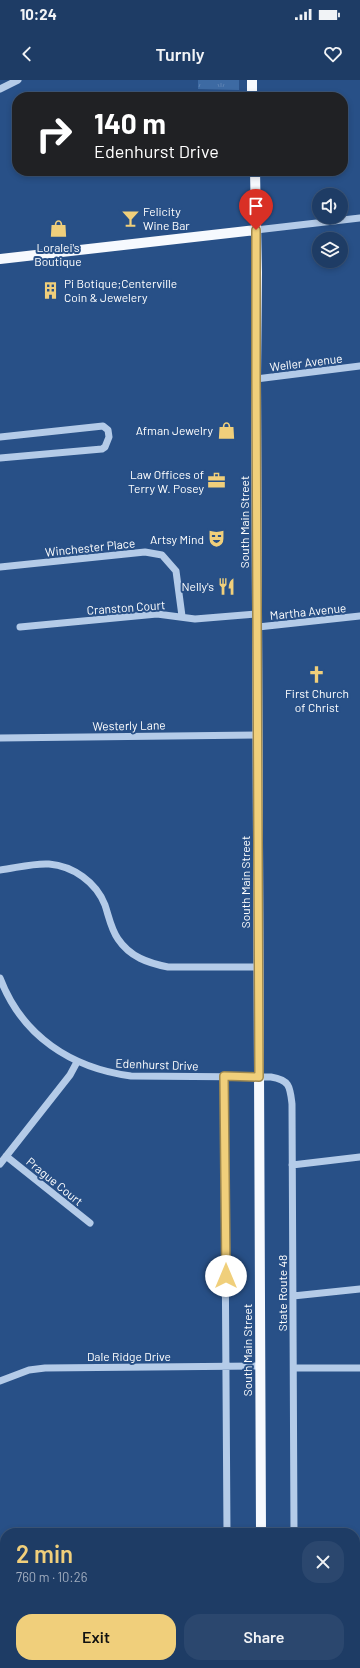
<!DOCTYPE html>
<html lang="en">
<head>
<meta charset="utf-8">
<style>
  :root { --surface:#1e3c65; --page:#2b476e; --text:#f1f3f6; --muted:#a1adbf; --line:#3c5679; --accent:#f0cf7b }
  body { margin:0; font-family:Barlow,sans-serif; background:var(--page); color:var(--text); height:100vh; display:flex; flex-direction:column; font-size:15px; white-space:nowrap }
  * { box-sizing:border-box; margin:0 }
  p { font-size:13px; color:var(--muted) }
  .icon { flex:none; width:22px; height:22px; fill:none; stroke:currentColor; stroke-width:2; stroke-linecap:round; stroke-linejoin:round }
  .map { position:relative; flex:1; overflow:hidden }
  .panel { position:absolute; left:0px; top:1448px; width:360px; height:140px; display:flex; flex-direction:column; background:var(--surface); border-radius:16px 16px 0 0; box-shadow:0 2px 6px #0003,0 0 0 1px var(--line) }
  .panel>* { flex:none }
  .guide { position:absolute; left:12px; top:12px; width:336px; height:84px; border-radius:16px; box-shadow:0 2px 6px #0003,0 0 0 1px var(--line); background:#202124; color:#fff; overflow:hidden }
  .buttons { position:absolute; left:312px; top:108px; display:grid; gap:8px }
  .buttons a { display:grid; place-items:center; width:36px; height:36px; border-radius:50%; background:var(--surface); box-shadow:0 2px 6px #0003,0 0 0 1px var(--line); font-size:20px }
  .pin { position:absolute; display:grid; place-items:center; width:34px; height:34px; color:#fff; margin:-41px -17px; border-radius:50% 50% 50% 0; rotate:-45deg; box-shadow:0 0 4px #0007 }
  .pin .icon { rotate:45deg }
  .me { position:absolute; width:44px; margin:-22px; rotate:0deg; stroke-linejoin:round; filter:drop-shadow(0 0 3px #0008) }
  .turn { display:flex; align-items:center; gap:14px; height:84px; padding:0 16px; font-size:18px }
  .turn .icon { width:52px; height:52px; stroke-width:2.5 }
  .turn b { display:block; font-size:28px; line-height:34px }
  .round { display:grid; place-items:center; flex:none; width:42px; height:42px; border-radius:16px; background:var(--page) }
  .summary { display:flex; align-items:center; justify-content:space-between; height:68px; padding:0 16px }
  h1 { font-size:24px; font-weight:600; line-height:30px; color:var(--accent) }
  .cta { display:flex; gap:8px; margin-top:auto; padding:8px 16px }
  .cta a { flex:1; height:46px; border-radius:16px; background:var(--accent); color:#111; font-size:16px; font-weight:600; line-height:46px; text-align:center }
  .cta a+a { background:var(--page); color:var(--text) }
  .status { display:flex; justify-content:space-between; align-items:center; height:28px; padding:0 20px; background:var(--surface); direction:ltr }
  .status svg { height:11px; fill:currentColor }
  header { display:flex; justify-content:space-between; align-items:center; height:52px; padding:0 16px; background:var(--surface); font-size:18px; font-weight:600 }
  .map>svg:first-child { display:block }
</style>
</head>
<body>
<div class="status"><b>10:24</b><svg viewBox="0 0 49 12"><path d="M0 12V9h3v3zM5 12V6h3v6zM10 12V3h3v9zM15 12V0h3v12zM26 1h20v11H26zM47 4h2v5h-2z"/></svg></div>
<header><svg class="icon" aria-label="back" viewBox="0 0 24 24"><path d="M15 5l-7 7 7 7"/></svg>Turnly<svg class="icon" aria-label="heart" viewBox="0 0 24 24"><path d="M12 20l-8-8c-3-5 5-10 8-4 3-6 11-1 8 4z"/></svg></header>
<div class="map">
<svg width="360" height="1588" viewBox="0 0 360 1588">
  <defs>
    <pattern id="grass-tufts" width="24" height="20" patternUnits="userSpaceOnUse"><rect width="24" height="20" fill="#3d6aa3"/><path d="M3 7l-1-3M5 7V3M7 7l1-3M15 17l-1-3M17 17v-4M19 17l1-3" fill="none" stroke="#5a80b1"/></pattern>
  </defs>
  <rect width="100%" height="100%" fill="#285087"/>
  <path fill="url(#grass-tufts)" d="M198,0H239V10L198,9Z"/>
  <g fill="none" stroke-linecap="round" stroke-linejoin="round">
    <path stroke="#b4cbe8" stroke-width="7" d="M0,9L18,0
      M256,150L360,138
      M256,299L360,286
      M0,357L103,346L108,350L109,357L105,367L102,369L0,378
      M0,487L145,472L162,475L176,491L182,536
      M20,547L157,534L195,539L257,534
      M258,547L360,536
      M0,658L258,655
      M0,790C16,788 33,783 49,784C73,786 96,802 105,825C109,837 111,849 118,859C130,877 148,883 168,887H259
      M0,898C22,956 71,988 131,996L271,997C290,1000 290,1007 292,1024L294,1453
      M224,996L227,1453
      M6,1076L90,1143
      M0,1084L70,995L77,982
      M292,1085L360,1077
      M293,1216L360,1209
      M294,1288H360
      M0,1301L29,1290L45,1288L260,1286
      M355,1537H360
      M0,1543H5
      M307,1588L308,1583"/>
    <path stroke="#f6f9fe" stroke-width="10" d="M252,0V17
      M255,91L257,192L256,299L261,1453
      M0,179L256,150
      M260,1588V1583"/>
  </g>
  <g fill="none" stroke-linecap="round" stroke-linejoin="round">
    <defs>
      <path id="route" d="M226,1196L224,996L259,997L256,299V150"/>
    </defs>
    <use href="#route" stroke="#9c8750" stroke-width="10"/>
    <use href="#route" stroke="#f0cf7b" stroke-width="7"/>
  </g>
  <defs>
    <symbol id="bar-bare" viewBox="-9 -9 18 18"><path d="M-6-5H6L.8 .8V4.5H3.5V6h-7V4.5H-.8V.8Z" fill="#f0cf7b" stroke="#285087" stroke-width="2.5" paint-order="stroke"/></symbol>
    <symbol id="shop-bare" viewBox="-9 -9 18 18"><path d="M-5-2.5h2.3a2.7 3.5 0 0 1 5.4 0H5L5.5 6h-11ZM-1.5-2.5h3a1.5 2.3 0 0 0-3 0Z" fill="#f0cf7b" stroke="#285087" stroke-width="2.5" paint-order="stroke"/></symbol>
    <symbol id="building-bare" viewBox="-9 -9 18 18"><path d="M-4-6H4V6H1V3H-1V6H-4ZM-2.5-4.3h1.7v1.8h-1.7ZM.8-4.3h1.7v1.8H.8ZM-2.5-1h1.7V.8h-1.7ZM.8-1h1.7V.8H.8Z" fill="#f0cf7b" stroke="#285087" stroke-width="2.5" paint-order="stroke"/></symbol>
    <symbol id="office-bare" viewBox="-9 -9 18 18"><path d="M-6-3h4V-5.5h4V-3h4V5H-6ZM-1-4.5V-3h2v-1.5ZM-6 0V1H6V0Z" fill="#f0cf7b" stroke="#285087" stroke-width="2.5" paint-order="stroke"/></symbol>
    <symbol id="theatre-bare" viewBox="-9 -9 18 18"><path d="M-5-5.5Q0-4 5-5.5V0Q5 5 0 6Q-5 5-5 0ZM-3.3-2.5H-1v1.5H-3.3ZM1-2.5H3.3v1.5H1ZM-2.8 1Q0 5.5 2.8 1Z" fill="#f0cf7b" stroke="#285087" stroke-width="2.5" paint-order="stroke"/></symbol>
    <symbol id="restaurant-bare" viewBox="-9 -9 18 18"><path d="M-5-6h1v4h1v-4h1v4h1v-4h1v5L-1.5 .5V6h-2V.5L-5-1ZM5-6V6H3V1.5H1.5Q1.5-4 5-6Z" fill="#f0cf7b" stroke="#285087" stroke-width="2.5" paint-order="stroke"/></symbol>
    <symbol id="church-bare" viewBox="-9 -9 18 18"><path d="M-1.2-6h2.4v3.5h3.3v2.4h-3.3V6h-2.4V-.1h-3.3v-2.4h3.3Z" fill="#f0cf7b" stroke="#285087" stroke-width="2.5" paint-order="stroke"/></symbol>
  </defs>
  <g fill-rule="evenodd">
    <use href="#bar-bare" x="118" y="126" width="25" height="25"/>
    <use href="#shop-bare" x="46" y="136" width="25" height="25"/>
    <use href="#building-bare" x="38" y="198" width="25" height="25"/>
    <use href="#shop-bare" x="214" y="338" width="25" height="25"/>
    <use href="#office-bare" x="204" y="388" width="25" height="25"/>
    <use href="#theatre-bare" x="204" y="446" width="25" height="25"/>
    <use href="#restaurant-bare" x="214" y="494" width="25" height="25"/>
    <use href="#church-bare" x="304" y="582" width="25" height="25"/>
  </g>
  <g text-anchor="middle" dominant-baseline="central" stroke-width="4" stroke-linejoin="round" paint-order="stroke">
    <g font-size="12" fill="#fff" stroke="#285087" text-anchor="end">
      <text x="143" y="131" text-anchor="start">Felicity<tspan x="143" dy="14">Wine Bar</tspan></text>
      <text x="58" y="167" text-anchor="middle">Loralei's<tspan x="58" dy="14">Boutique</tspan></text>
      <text x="64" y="203" text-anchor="start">Pi Botique;Centerville<tspan x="64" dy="14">Coin &amp; Jewelery</tspan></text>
      <text x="213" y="350">Afman Jewelry</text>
      <text x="204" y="394">Law Offices of<tspan x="204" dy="14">Terry W. Posey</tspan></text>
      <text x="204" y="459">Artsy Mind</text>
      <text x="214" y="506">Nelly's</text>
      <text x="317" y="613" text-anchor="middle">First Church<tspan x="317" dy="14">of Christ</tspan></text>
    </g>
    <g font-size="12" fill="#fff" stroke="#285087">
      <text transform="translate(306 282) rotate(-7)">Weller Avenue</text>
      <text transform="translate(244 442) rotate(-90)">South Main Street</text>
      <text transform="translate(90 467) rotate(-6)">Winchester Place</text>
      <text transform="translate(126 527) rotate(-4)">Cranston Court</text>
      <text transform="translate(308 531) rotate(-6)">Martha Avenue</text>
      <text transform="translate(129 645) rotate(-1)">Westerly Lane</text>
      <text transform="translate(245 802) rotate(-90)">South Main Street</text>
      <text transform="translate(157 984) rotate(2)">Edenhurst Drive</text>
      <text transform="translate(55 1101) rotate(39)">Prague Court</text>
      <text transform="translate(282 1213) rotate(-90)">State Route 48</text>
      <text transform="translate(247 1270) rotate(-90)">South Main Street</text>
      <text x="129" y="1276">Dale Ridge Drive</text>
    </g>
  </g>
</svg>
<div class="buttons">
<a><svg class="icon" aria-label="sound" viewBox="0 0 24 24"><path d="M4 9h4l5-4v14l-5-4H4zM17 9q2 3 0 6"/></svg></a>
<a><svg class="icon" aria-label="layers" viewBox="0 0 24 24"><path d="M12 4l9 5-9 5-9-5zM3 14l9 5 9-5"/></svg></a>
</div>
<div class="pin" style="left:256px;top:150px;background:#d93025"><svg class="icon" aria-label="arrive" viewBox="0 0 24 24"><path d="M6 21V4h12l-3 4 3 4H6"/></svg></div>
<svg class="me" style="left:226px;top:1196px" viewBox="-20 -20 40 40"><circle r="19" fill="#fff"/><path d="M0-13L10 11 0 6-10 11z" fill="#f0cf7b"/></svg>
<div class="guide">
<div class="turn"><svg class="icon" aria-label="right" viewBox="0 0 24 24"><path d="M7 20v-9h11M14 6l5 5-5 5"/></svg><div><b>140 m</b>Edenhurst Drive</div></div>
</div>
<section class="panel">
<div class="summary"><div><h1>2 min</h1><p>760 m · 10:26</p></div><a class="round"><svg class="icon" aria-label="close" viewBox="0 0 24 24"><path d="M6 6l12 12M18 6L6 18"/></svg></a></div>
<div class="cta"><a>Exit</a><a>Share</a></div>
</section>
</div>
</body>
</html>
